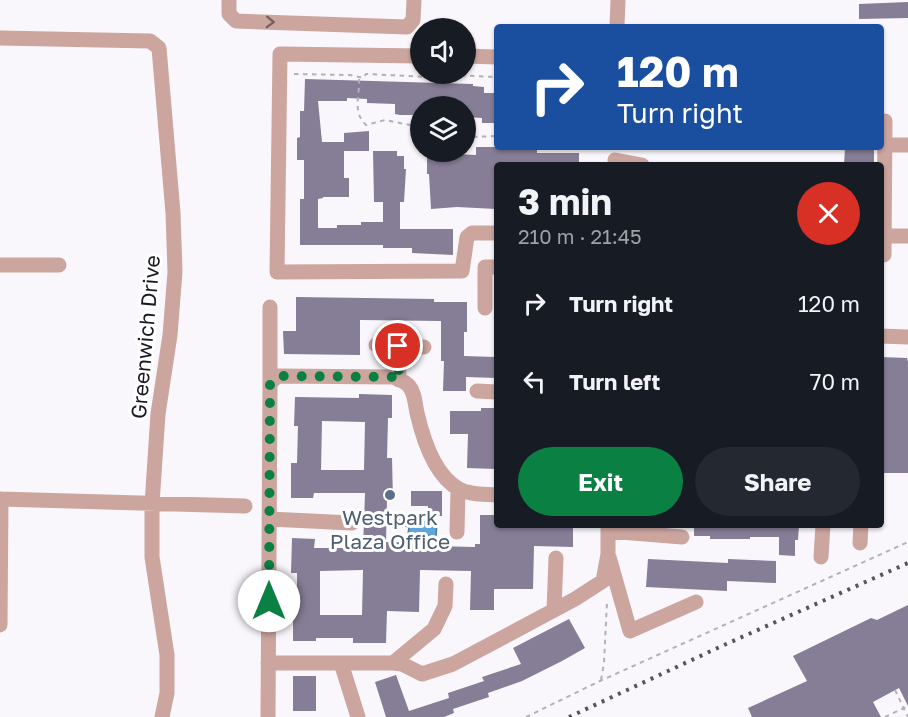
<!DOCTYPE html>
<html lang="en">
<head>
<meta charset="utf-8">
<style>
  :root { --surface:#171b24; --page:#242831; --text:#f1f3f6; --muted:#9ea1a6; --accent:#0b8043 }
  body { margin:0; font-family:"Golos Text",sans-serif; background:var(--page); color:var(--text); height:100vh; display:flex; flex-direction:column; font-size:22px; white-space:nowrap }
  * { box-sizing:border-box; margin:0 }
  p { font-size:20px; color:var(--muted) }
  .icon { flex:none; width:33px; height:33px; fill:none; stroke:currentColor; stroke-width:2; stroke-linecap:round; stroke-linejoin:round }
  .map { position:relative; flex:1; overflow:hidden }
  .sheet { position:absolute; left:494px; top:162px; width:390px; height:366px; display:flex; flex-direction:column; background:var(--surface); border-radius:6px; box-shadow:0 2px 4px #0004 }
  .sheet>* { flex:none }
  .banner { position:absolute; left:494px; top:24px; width:390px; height:126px; border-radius:6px; box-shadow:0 2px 4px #0004; background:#1a4fa0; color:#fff; overflow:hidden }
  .fabs { position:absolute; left:410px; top:18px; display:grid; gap:12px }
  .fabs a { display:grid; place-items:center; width:66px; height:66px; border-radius:50%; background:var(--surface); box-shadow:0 2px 4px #0004; font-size:30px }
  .pin { position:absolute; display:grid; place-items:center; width:51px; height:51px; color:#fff; margin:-26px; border:3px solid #fff; border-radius:50%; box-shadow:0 2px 6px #0007 }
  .me { position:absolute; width:66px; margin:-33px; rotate:0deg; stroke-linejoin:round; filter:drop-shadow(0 0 4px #0008) }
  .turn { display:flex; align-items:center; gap:21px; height:126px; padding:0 24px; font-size:27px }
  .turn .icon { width:78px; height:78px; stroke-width:2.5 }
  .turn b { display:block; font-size:42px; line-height:51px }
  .round { display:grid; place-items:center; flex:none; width:63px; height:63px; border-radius:32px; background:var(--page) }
  .headline { display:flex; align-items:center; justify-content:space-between; height:102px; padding:0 24px }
  h1 { font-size:36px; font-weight:700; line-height:45px }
  .action { display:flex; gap:12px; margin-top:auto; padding:12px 24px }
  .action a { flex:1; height:69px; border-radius:36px; background:var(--accent); color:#fff; font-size:24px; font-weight:700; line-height:69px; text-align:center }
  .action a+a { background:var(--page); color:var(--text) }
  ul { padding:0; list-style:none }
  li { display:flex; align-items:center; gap:18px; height:78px; padding:0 24px }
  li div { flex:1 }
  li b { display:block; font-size:22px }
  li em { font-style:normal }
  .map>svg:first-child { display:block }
</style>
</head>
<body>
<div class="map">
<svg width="908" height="717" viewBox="0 0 908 717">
  <rect width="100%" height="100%" fill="#f9f7fc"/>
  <path fill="#60a5d9" stroke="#4b7ba2" stroke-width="1.5" d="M402,517L409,521L437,522L436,536L408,534L409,527L399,524V520Z"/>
  <path fill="#867d96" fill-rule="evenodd" d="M908,2V18L859,19V4Z
    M305,79L473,84V86L484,87V93H496V123H482V118L465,117V106H420V115H400L395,114V104L367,103V99L347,98V101H318L322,142H344V133L369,131V151H344V178H349V197H323V198L318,199V228H337V225H361V222H383V202H374L373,151H397V156H404V169H406L404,202H400V229H453V255L412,253V248H383V245H300V199H304V160H297V138L300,137V111H304Z
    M476,147H537V153H579V165H496V209L457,207L431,209L429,174H427V152H457V154L476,155Z
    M845,147H874V165H844Z
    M296,297L434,299V302H467V332H464V356L496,357V378L466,377V391H443L444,361H441V321L360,320V355L284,354L283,331H296Z
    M880,357L907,358L908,362V473H880Z
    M359,394L392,395V418H388L387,458H392L393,500H387L386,542L432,543V546L475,547V544H480V515H496V525H573V547L534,546L533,589H494V610H470L471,571L420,570L419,612L387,611L386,643H353V638H316V641H293V608H297V573H291L292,538L315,539L314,548H363L365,493H314L313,498H291V463H297L298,426H294L295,397L359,398ZM322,421L365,422L364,470H321ZM363,570L362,615H320V571Z
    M481,408H496V469L467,468L468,434H450V411H481Z
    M411,491H442V516H428V506H411Z
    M694,525H799L798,540H795V556L779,555V537H750V539H710V536H694Z
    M648,559L728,563V559L776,561V583L727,581V591L646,587Z
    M908,605V706L899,688L873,702L881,717H752L748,708L807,681L793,656L871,618L877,620Z
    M569,619L585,648L562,661L522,681L488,693L489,697L453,709L454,713L444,717H386L375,682L396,675L409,711L449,698L448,693L484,681L482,677L521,664L513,648Z
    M293,676H316V711H293Z"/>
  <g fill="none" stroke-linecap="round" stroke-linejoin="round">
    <path stroke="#b3b1b8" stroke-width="2" stroke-dasharray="4.5 4.5" stroke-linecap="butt" d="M294,74L350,75L363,78L366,74L430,77L436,80L450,75L496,77
      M359,79C360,96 352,112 366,125L385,120L420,127
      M465,133L472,137L496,136
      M601,680L604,663L607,602
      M895,690L908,717
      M526,717L600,681L908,542
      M885,717L908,706"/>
    <path stroke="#cca59f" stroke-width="15" d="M229,0V14L236,21L407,27L413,20L414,0
      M617,27L618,0
      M0,38L150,41L159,48L173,213L175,272L170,335L158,414L152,504V557L167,655V693L162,717
      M420,56L280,54L277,272L462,271L467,237L472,233H496
      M465,56L496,57
      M880,121H885L884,255
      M885,145H908
      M615,160L642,165
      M880,236H908
      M0,265H59
      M485,308V267H496
      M880,336L908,337
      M376,345L424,347
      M398,346L399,380
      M270,385V307
      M477,391L496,392
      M0,499L245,506
      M269,519L352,523
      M608,531L682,537
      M457,532L458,489
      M860,543L861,525
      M609,557L630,631L696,602
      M821,557L823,525
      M554,610L556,558
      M0,625L1,499
      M268,663H393L402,664L422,674L453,664L575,599L603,581L608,554V525
      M341,663L358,717
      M393,663L434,629L445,606L446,584
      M268,717L270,385L272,381L278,376L393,377C398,379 405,381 409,386C415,393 415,404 417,413C423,439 435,476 459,489C470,495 485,494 496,495"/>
    <path stroke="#57545d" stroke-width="4" stroke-dasharray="3 6" stroke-linecap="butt" d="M569,717L724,645L908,563"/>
  </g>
  <defs><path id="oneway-chevron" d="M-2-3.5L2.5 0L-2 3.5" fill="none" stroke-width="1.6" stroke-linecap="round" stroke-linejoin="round" transform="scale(1.5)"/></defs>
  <use stroke="#745e60" href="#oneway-chevron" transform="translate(270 22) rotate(2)"/>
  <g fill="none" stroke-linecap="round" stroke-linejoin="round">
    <path stroke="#0b8043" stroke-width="10" stroke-dasharray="0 18" d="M269,601L270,385L272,381L278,376L393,377L399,380L398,346"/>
  </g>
  <circle fill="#5c6f8a" stroke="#fff" stroke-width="2" cx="390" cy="495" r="6"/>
  <g text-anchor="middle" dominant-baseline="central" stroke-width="6" stroke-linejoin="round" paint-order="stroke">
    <g font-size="21" fill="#1b1822" stroke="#fff">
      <text transform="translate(145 337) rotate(-85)">Greenwich Drive</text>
    </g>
    <g font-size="21" fill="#4e5e75" stroke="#fff">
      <text x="390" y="517">Westpark<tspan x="390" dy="24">Plaza Office</tspan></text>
    </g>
  </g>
</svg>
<div class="fabs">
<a><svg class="icon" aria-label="sound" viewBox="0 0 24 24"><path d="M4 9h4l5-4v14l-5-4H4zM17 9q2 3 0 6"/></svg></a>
<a><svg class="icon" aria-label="layers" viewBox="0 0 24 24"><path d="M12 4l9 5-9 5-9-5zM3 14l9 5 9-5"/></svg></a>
</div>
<div class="pin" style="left:398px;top:346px;background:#d93025"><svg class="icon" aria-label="arrive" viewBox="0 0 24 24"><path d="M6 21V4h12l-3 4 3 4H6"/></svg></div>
<svg class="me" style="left:269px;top:601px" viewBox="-20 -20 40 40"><circle r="19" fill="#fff"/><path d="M0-13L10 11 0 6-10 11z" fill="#0b8043"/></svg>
<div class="banner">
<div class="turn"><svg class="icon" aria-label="right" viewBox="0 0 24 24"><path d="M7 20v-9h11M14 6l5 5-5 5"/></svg><div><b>120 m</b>Turn right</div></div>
</div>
<section class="sheet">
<div class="headline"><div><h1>3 min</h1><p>210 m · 21:45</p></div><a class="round" style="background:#d93025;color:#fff"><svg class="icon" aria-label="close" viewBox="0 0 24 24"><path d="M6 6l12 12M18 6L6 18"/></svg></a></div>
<ul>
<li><svg class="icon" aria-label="right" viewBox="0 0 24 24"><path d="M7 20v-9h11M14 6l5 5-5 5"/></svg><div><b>Turn right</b></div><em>120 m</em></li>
<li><svg class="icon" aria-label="left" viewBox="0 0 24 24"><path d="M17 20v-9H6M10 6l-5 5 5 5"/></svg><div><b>Turn left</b></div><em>70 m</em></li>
</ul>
<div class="action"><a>Exit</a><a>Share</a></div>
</section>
</div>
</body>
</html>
